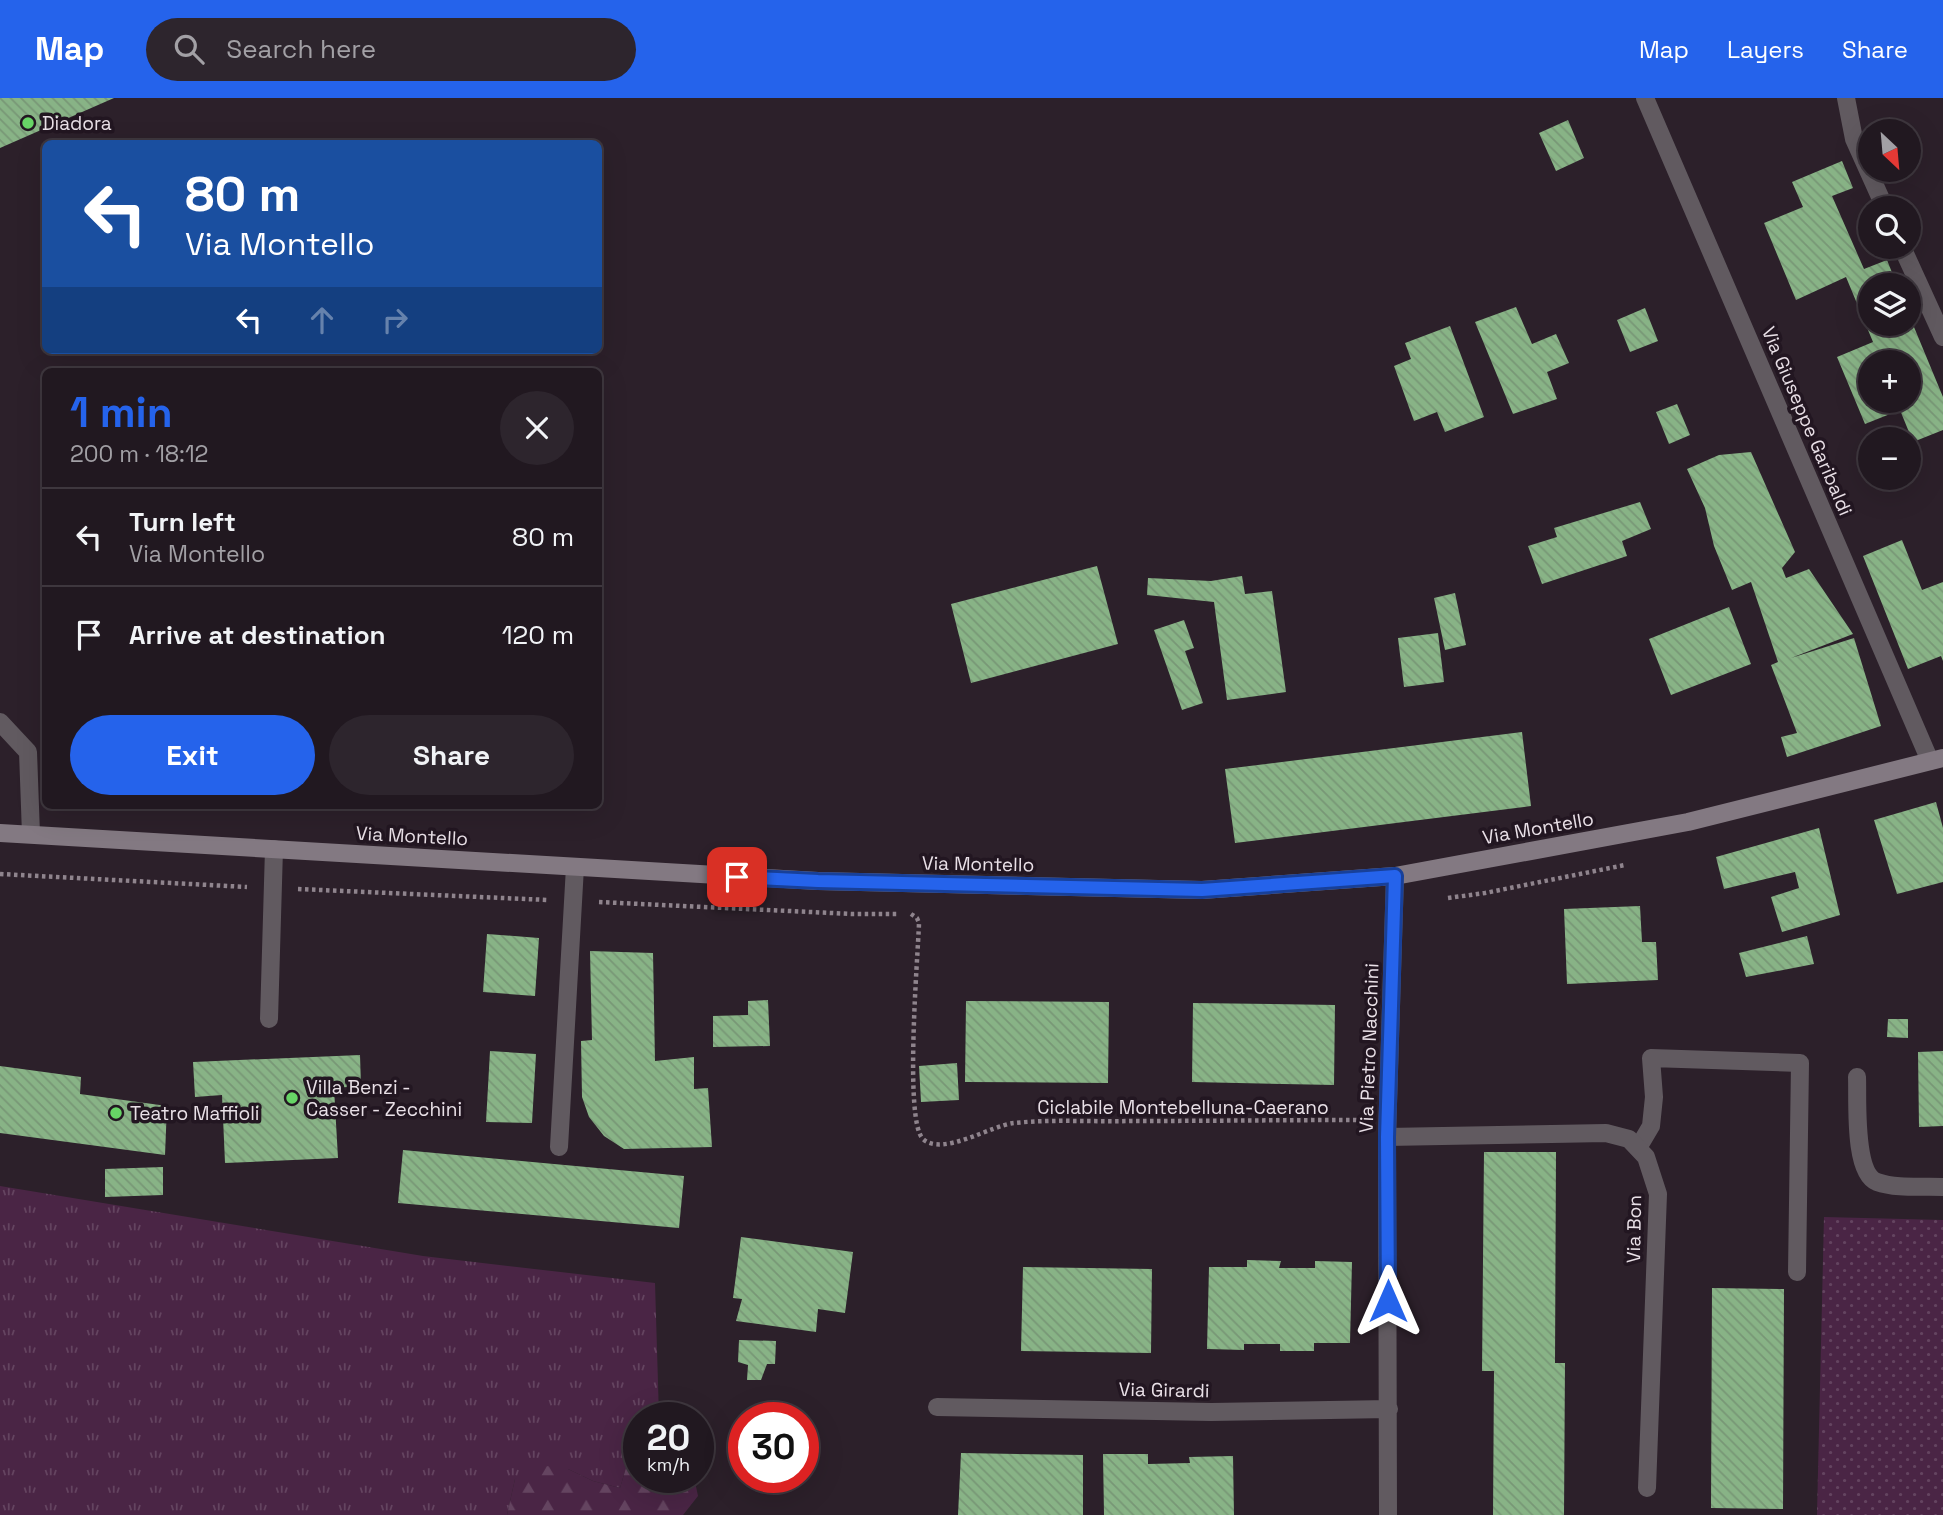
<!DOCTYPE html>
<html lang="en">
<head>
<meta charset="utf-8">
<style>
  :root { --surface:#211820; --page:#2d252d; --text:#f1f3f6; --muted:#a2a0a5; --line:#3e373e; --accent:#2563eb }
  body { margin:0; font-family:"Space Grotesk",sans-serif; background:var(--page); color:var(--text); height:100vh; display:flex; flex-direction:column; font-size:26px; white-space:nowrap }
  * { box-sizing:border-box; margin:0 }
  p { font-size:23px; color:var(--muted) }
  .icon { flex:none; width:38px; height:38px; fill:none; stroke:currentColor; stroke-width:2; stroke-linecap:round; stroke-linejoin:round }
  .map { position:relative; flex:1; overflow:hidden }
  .drawer { position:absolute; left:42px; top:270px; width:560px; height:441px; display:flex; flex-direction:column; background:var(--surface); border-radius:10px; box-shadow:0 7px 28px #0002,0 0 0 2px var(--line) }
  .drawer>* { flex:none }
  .guide { position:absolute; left:42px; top:42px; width:560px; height:214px; border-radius:10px; box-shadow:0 7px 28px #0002,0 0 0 2px var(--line); background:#1a4fa0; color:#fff; overflow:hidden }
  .needle { width:46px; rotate:154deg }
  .tools { position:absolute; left:1858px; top:21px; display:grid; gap:14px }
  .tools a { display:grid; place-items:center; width:63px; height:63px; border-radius:50%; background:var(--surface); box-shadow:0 7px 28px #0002,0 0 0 2px var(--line); font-size:35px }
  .speed { position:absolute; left:623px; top:1304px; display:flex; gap:14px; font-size:35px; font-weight:700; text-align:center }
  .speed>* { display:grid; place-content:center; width:91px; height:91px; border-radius:50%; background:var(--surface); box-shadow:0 7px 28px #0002,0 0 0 2px var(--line); line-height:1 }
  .speed small { font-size:18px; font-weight:400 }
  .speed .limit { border:10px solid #d22; background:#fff; color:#111 }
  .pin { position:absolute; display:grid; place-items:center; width:60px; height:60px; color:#fff; margin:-30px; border-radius:14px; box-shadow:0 4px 10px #0006 }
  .me { position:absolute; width:77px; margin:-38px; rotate:0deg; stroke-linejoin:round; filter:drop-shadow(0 0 5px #0008) }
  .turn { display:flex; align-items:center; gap:24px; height:147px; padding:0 28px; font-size:32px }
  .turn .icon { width:91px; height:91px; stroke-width:2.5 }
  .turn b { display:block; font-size:49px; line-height:60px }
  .lanes { display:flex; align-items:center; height:66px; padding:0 28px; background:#0003; justify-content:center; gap:35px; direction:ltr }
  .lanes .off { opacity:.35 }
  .round { display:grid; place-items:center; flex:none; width:74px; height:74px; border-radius:37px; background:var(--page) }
  .headline { display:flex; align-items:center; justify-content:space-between; height:119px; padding:0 28px }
  h1 { font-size:42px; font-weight:700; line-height:52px; color:var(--accent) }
  .action { display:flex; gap:14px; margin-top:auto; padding:14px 28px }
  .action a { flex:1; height:80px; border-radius:42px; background:var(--accent); color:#fff; font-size:28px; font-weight:700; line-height:80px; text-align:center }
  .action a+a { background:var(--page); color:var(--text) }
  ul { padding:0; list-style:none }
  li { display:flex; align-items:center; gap:21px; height:98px; padding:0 28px; border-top:2px solid var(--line) }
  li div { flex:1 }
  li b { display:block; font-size:26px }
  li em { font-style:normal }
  header { display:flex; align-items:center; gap:42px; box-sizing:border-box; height:98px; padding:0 35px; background:var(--accent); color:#fff }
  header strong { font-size:33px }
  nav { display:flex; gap:38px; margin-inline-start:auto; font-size:24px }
  .search { width:490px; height:63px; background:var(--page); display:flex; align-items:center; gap:18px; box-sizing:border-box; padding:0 24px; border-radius:38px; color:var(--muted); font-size:26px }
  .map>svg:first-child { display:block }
</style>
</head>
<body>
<header>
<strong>Map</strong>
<div class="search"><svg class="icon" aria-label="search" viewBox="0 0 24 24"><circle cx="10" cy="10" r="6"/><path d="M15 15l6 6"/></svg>Search here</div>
<nav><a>Map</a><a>Layers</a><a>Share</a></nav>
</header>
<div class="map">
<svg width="1943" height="1417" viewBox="0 0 1943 1417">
  <defs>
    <pattern id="grass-tufts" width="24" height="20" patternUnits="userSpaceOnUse" patternTransform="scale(1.75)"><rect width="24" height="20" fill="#4a2545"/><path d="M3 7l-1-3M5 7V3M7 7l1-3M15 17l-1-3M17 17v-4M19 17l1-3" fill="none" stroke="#644460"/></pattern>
    <pattern id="forest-firs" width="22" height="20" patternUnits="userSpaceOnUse" patternTransform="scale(1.75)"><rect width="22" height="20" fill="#4a2545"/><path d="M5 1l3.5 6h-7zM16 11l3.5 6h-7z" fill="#644460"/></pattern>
    <pattern id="park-dots" width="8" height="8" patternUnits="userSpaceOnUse" patternTransform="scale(1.75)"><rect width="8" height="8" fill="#4a2545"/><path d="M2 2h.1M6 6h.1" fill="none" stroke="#644460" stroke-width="1.8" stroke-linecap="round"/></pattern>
    <pattern id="building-back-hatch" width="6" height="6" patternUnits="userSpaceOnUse" patternTransform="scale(1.75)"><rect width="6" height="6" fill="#88b386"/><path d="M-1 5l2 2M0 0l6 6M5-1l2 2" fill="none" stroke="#789776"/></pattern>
  </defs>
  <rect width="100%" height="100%" fill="#2c202a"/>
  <path fill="url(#grass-tufts)" d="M0,1088L423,1158L655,1185L659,1319L639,1320V1356L628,1363L620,1390L593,1383L568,1371L515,1381L507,1417H0Z"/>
  <path fill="url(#forest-firs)" d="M639,1356V1379H694L698,1398L683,1417H507L515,1381L539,1367L568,1371L593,1383L620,1390L628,1363Z"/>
  <path fill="url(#park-dots)" d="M1824,1119L1943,1122V1417H1817Z"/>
  <path fill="url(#building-back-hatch)" fill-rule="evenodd" d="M0,0H114L0,50Z
    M1568,22L1584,60L1556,73L1539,35Z
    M1842,63L1853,90L1832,98L1864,171L1887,162L1897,187H1871V226H1909V217L1943,299V332L1913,344L1900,312L1865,326L1837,259L1873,244L1846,179L1796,202L1764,125L1803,109L1792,84ZM1871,264H1909V303H1871Z
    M1516,209L1532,246L1556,236L1569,265L1547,274L1557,301L1513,316L1475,224Z
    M1645,210L1658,243L1630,254L1617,222Z
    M1450,228L1484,319L1445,334L1437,314L1414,323L1394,268L1411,261L1405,245Z
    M1677,306L1690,337L1669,346L1656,314Z
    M1751,354L1795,454L1782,470L1786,480L1809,471L1853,536L1791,560L1854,540L1881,628L1787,659L1781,639L1797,635L1771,567L1778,564L1751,484L1732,492L1714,448L1705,410L1687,371L1719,357Z
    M1640,404L1651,431L1622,443L1627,458L1542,486L1528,448L1557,439L1554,430Z
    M1902,442L1922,492L1943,484V563L1941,558L1908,571L1863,458Z
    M1097,468L1118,546L971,585L951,506Z
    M1242,478L1245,496L1272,493L1286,594L1227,602L1214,504L1147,497L1148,480L1211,483Z
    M1455,495L1466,547L1445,552L1434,500Z
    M1729,509L1751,566L1671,597L1649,541Z
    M1184,522L1194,550L1185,553L1203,605L1182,612L1154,532Z
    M1438,535L1444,584L1404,589L1398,540Z
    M1522,634L1531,708L1235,745L1225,671Z
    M1936,704L1943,730V784L1897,796L1874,722Z
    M1819,730L1840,817L1782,834L1771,799L1799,790L1795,774L1724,791L1716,759Z
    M1640,808L1642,844H1656L1658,882L1567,886L1564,811Z
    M487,836L539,840L535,898L483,894Z
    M1807,838L1814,866L1746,879L1739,855Z
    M590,853L653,855L655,963L694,959V991L708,990L712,1049L624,1051L604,1038L589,1019L582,999L581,943L592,942Z
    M768,902L770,948L713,949V918L748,917V903Z
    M966,903L1109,904L1108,985L965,984Z
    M1193,905L1335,907L1334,987L1192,984Z
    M1888,921H1908V940L1887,939Z
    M490,953L536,956L532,1025L486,1024Z
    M1943,953V1028L1919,1029L1918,954Z
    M360,957L361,988L334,990L338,1060L225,1065L222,997L195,999L193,964Z
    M957,965L959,1002L921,1004L919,968Z
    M0,968L81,979L80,996L167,1008L165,1057L0,1035Z
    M403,1052L684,1078L679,1130L398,1105Z
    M1484,1054H1556L1555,1265H1565L1564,1417H1493L1494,1273H1482Z
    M163,1069V1097L105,1099V1071Z
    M741,1139L853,1154L845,1215L818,1211L816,1234L736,1223L742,1201L733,1200Z
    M1247,1162L1281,1163L1279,1170H1315V1163L1352,1164L1350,1245H1314V1253H1280V1246H1244V1252L1207,1251L1209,1169H1247Z
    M1023,1169L1152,1171L1151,1255L1021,1253Z
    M1712,1190L1784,1191L1783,1411L1711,1410Z
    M739,1242L776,1243L775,1266H767L761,1282H747L748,1267L738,1264Z
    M961,1355L1083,1357V1417H958Z
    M1103,1356H1148V1366L1190,1365L1189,1359L1233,1358L1234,1417H1104Z"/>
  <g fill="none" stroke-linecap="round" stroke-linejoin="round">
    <path stroke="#8f848d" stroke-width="4.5" stroke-dasharray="3.5 3.5" stroke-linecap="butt" d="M0,776L247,789
      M298,791L548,802
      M1448,800L1485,795L1625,767
      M599,804L852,816H898
      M911,816L917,820L919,825C918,858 904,1023 923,1041C942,1059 992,1027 1014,1025C1053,1021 1093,1024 1131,1023C1207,1023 1283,1022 1359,1022"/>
    <path stroke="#615a60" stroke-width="18" d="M0,624L28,654L31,736
      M269,921L274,751
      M559,1049L575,769
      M1638,1050L1651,1028L1654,999L1651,960L1800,965L1797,1174"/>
    <path stroke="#615a60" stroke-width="18" d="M1645,0L1930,663
      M1846,0L1854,41L1885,110
      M1902,149L1943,239
      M1857,979C1858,1002 1853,1075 1877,1084C1897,1091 1922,1088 1943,1089
      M1387,1039L1606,1035L1629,1041L1646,1059L1658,1096L1647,1390
      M937,1309L1211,1314L1389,1311
      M1388,1417L1387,1039L1395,778"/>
    <path stroke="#837982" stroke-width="18" d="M0,735L818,783L1202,792L1395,778L1688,724L1943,660"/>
  </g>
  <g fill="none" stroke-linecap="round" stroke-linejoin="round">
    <defs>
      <path id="route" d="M737,779L818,783L1202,792L1395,778L1387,1039L1388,1203"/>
    </defs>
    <use href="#route" stroke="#184099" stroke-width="18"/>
    <use href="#route" stroke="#2563eb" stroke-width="12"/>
  </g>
  <g fill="#67d466" stroke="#221621" stroke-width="2.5">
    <circle cx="28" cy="25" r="7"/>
    <circle cx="292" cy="1000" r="7"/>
    <circle cx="116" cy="1015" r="7"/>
  </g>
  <g text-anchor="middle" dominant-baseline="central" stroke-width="7" stroke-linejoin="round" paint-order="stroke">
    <g font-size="19" fill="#e9e0e7" stroke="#221621" text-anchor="start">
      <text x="42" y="25">Diadora</text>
      <text x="306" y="989">Villa Benzi -<tspan x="306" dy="22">Casser - Zecchini</tspan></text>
      <text x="130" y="1015">Teatro Maffioli</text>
    </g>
    <g font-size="19" fill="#e9e0e7" stroke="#221621">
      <text transform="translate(1807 323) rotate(67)">Via Giuseppe Garibaldi</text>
      <text transform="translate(1538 730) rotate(-10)">Via Montello</text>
      <text transform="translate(412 738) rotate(3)">Via Montello</text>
      <text transform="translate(978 766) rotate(1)">Via Montello</text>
      <text transform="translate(1369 950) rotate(-88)">Via Pietro Nacchini</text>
      <text x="1183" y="1009">Ciclabile Montebelluna-Caerano</text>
      <text transform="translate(1634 1131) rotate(-89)">Via Bon</text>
      <text transform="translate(1164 1292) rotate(1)">Via Girardi</text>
    </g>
  </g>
</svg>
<div class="tools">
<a><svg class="needle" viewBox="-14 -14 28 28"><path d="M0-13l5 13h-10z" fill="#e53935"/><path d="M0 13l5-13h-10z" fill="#a2a0a5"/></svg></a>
<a><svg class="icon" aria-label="search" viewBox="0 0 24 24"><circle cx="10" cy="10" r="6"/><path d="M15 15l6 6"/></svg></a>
<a><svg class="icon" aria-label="layers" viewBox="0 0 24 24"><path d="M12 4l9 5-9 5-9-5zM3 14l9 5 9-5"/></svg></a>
<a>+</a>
<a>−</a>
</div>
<div class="speed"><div>20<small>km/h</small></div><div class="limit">30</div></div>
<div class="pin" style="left:737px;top:779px;background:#d93025"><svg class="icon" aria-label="arrive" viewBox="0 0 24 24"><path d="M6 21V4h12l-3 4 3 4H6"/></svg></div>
<svg class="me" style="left:1388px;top:1203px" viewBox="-20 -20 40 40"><path d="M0-17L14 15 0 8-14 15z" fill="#2563eb" stroke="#fff" stroke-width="4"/></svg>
<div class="guide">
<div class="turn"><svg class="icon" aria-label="left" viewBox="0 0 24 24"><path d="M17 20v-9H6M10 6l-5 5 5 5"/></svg><div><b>80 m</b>Via Montello</div></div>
<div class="lanes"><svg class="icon" aria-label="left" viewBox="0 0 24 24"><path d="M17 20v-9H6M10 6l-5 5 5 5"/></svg><svg class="icon off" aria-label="ahead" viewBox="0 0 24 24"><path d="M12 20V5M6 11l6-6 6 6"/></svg><svg class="icon off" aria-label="right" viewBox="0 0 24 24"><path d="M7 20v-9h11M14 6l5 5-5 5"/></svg></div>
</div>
<section class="drawer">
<div class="headline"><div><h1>1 min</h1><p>200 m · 18:12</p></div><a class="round"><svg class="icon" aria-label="close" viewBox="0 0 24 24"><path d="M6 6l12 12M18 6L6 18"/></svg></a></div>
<ul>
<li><svg class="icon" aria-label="left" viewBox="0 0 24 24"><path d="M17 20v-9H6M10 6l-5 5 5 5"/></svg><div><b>Turn left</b><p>Via Montello</p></div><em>80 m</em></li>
<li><svg class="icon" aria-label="arrive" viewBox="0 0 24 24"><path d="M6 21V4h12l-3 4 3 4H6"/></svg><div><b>Arrive at destination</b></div><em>120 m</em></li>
</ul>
<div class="action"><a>Exit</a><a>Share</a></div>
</section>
</div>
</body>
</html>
